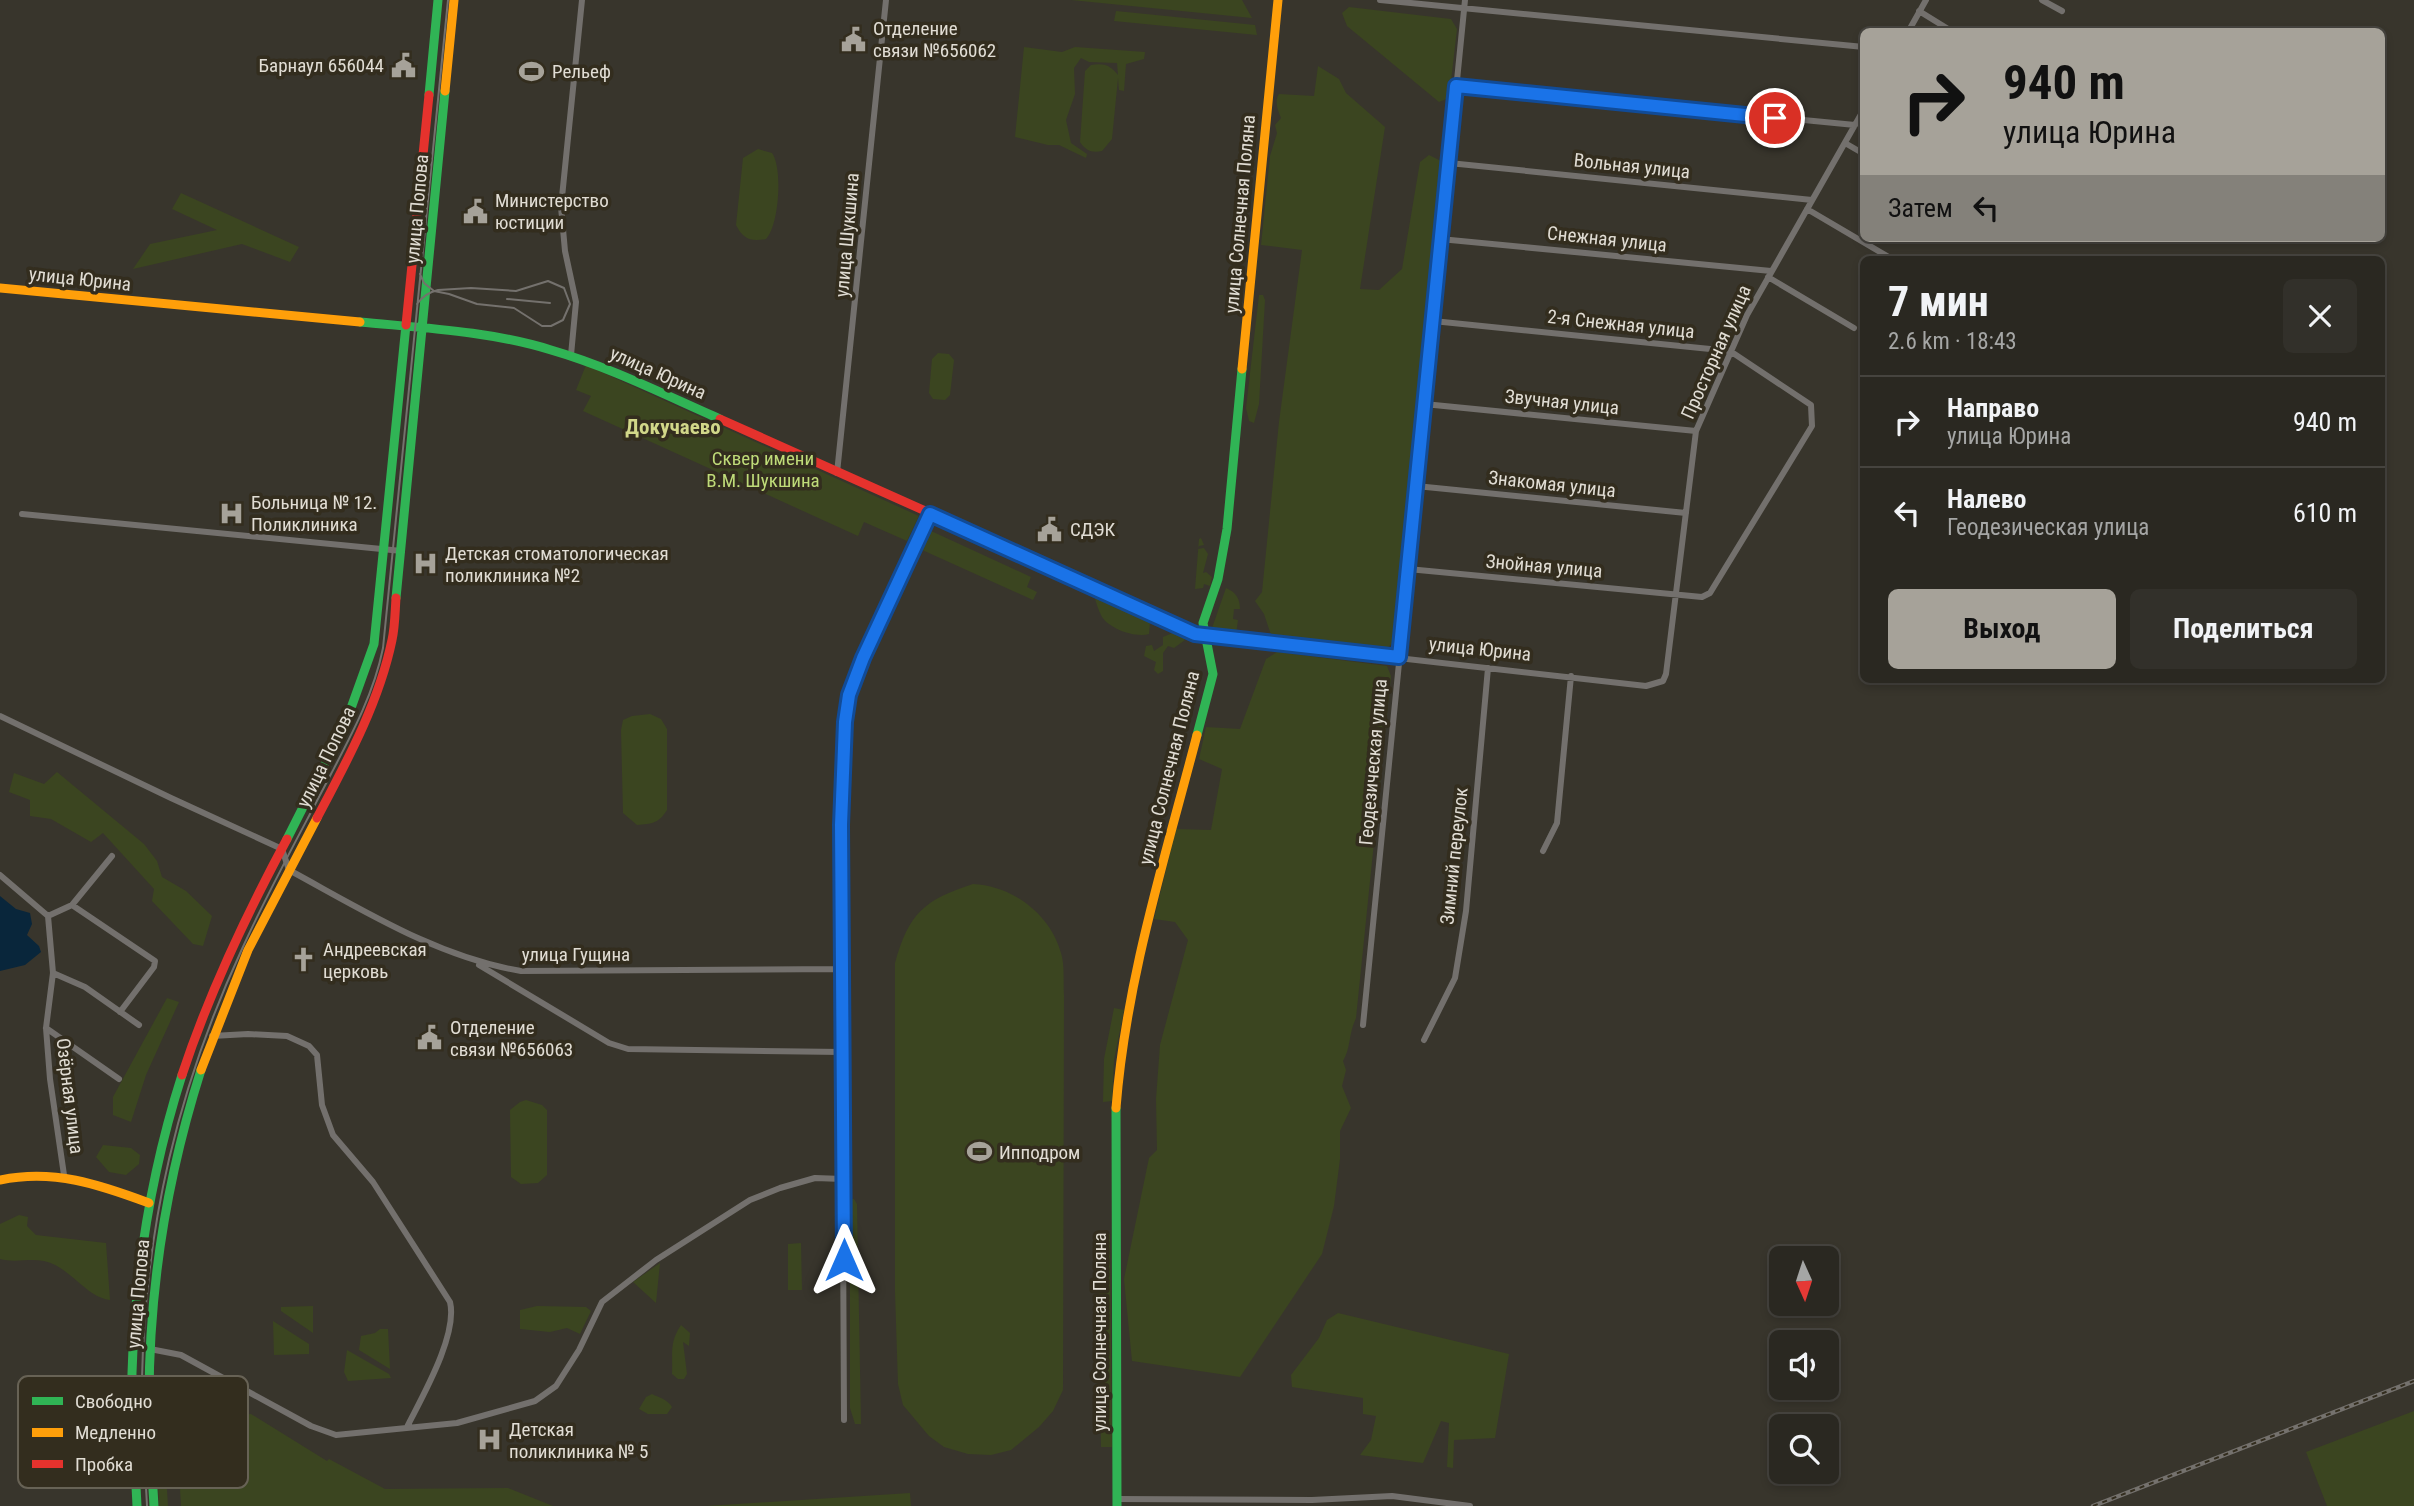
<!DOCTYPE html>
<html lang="ru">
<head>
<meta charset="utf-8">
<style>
  :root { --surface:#2a2821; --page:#32302a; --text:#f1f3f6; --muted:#a5a6a5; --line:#46443f; --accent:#a6a299 }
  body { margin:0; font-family:"Roboto Condensed",sans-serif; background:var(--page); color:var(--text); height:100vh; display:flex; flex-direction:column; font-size:26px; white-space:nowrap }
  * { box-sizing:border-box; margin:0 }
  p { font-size:23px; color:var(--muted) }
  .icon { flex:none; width:38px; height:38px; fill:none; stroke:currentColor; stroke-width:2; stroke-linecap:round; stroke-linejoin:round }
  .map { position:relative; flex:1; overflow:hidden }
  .details { position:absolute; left:1860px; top:256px; width:525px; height:427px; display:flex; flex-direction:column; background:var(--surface); border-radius:10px; box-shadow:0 4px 10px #0003,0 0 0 2px var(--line) }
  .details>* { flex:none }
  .top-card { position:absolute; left:1860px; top:28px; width:525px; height:214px; border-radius:10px; box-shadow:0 4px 10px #0003,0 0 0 2px var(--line); background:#a6a299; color:#111; overflow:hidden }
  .needle { width:46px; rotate:177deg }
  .buttons { position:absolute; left:1769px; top:1246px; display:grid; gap:14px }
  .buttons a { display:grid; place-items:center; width:70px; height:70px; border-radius:10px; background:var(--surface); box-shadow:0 4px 10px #0003,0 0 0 2px var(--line); font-size:35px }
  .pin { position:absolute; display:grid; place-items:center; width:60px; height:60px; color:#fff; margin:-30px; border:4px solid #fff; border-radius:50%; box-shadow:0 2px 7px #0007 }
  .me { position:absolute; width:77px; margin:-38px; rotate:0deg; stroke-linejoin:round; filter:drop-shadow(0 0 5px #0008) }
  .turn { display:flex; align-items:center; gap:24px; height:147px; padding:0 28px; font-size:32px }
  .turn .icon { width:91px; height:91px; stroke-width:2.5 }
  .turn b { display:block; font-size:49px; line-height:60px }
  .then { display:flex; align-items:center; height:66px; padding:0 28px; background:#0003; gap:14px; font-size:26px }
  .round { display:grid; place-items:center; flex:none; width:74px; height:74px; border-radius:10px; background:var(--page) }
  .head { display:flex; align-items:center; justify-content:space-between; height:119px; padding:0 28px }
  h1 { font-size:42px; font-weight:700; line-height:52px }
  .button { display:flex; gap:14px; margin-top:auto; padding:14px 28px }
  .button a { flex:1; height:80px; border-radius:10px; background:var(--accent); color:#111; font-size:28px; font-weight:700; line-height:80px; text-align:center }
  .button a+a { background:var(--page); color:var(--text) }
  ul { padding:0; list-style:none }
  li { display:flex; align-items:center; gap:21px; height:91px; padding:0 28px; border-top:2px solid var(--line) }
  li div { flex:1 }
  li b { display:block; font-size:26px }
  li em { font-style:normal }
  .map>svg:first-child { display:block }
</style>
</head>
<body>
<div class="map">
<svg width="2414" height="1506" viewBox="0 0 2414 1506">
  <rect width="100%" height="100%" fill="#38352c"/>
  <path fill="#3b4520" d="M1071,0H1242L1252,18Z
    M1349,7L1451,19L1457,29L1449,98L1439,102L1347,26L1342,13Z
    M1116,11L1255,25L1257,35L1114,21Z
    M1024,47L1062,52L1075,47L1145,52L1144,59L1126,64L1124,91L1119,90L1118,78L1112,139L1102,151C1092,153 1086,151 1080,142L1085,71L1091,65C1104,63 1110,65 1118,75L1117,63L1089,62L1081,58L1074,68L1075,94L1066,120L1071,143L1087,154L1086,158L1059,145H1048L1015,137Z
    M1318,66L1339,79L1346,93L1385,127L1360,289L1379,290L1402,269L1420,162L1429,155L1441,161L1394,642L1384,651L1272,638L1264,614L1255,601L1262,592L1279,422L1302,250L1261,245L1270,156L1277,133L1275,125L1281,118C1278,111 1274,101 1279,94L1314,96Z
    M758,149L772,153C783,168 779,226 766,239C751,242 743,239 736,225L743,158Z
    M181,193L299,247L290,262L242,244L133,269L150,244L217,230L172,209Z
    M1259,295H1263L1265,300L1259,404L1254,423L1249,421L1246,408Z
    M938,353L949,354L954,360L950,395L945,400L933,399L929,393L932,359Z
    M586,365L919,516L907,541L864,522L858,536L583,411L591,396L576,390Z
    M929,530L1031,577L1027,587L1037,592L1033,600L920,549Z
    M1201,538L1204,545L1199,546L1198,549L1204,548L1208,554L1203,573L1206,572L1212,577L1210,586L1204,584L1203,588L1195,589L1199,539Z
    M1226,588C1236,592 1240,599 1240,609H1234L1233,619L1238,620L1236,634L1233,635L1212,628Z
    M1094,595L1150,622L1149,634C1135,638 1110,629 1102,617C1098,610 1096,602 1094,595Z
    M1175,632L1182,635L1185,640L1174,648L1168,646L1163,653V671L1158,674L1154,670L1156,662L1144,656L1146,646L1152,645L1154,651L1163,645V637Z
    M1277,652L1387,666L1391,676L1356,1018C1348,1035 1351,1048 1343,1061L1346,1070L1342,1086L1351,1108L1340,1131V1159L1334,1206L1322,1254L1240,1377L1132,1361L1124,1279L1149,1158L1157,1150L1156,1099L1160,1045L1188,940L1175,922L1154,919L1176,829L1211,830L1222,769L1199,759L1206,727L1240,729L1266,659Z
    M650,714L661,719L667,729V810C659,823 652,824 637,825L623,813L621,730L623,720L632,716Z
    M57,772L144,844L157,861L162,877L186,891L212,916L203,946L193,944L152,901L154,889L103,833L91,842L51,819L30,816V800L9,792L14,773L44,784Z
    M973,884C1012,886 1050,913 1061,953C1065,966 1063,983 1064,996L1063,1390L1053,1411L1039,1427L1011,1450L991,1455L968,1454L944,1447L929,1436L903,1405L898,1384L895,1292V963C909,913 924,900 973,884Z
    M167,998L179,1002L146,1075L131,1122L113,1115V1097Z
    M1114,1008L1124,1010L1114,1060L1112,1101L1103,1102L1104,1059Z
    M526,1100L542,1105L547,1110V1175L538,1183L521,1184L511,1177L510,1110L520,1102Z
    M103,1145L131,1148L140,1155L139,1164L126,1175L109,1172L96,1157Z
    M850,1199H854L857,1204L861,1424H855L850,1408Z
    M19,1215L28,1217L27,1226L36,1235L106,1243L110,1300C85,1297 71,1267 44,1261C30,1258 15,1263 0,1259V1224Z
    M1098,1234H1110L1112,1447H1101Z
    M801,1243L802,1290H788V1244Z
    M660,1263L656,1303L633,1282Z
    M313,1306V1333L281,1311V1307Z
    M537,1306L586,1307L591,1311L580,1334L567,1328L550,1332L520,1329V1310Z
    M1338,1313L1509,1354L1495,1438L1454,1440L1453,1468L1447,1467L1449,1423L1441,1421L1423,1463L1360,1455L1371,1440L1376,1416L1363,1414V1398L1292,1387L1291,1375L1319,1338L1327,1320Z
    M273,1321L309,1344V1354L274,1355Z
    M681,1325L690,1333L689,1346L683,1342L687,1374L684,1379H678L672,1374C673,1353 669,1343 681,1325Z
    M380,1329H388L390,1369L359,1350L361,1336L375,1333Z
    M347,1350L389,1374L391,1378L348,1381L344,1372Z
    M652,1394C660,1398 667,1399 672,1407L667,1414H648L639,1409L646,1397Z
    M2414,1411V1506H2327L2306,1452Z
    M251,1414L327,1461L329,1459L385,1489L508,1488L553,1506H181L176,1418Z
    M163,1424L168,1506H159L155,1426Z
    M910,1493L911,1506H706Z"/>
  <path fill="#09263b" d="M0,896L16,909L30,913L32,924L27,935L39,946L41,952L25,965L0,971Z"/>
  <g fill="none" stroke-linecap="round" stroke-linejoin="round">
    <path stroke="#73706d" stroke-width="6" d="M1380,0L1864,47
      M2042,0L2062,11
      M1919,11L1953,32
      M1908,32L1926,0
      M1456,86L1855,125
      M1845,143L1864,154
      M1449,163L1812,200
      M1807,209L1892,259
      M1440,239L1771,271
      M1768,277L1854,328
      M571,355L576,302L565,251L561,207L582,0
      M1424,404L1696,431
      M837,473L886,0
      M1416,486L1686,513
      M22,514L402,551
      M1408,569L1702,597L1710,593L1812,426L1811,405L1730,351L1433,321
      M1204,636L1646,686L1663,681L1666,674L1696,431L1747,315L1864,109
      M0,716L171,798L282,849L289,870C363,910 437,957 521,971L843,969
      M1543,851L1557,823L1571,676
      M0,875L48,916L53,973L46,1028L50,1079L64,1175
      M72,905L112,856
      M48,916L72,905L155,961L154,967L120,1012
      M479,965L609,1043L628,1049L842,1052
      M53,973L85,987L139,1025
      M1363,1025L1465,0
      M46,1028L119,1079
      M212,1036L248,1034L287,1036L309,1046L317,1055L322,1105L333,1135L373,1182L450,1302C458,1335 422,1397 407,1427
      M1424,1040L1455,978L1466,911L1488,668
      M150,1349L181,1355L311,1426L336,1435L457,1423L535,1401L556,1386L579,1350L602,1302L656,1260L750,1200L780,1188L815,1178L843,1179
      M844,1420L841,825L845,722L849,695L863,658L930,514
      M1116,1499L1312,1500L1392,1496L1470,1506"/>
    <path stroke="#30b455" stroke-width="9" d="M429,95L438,0
      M360,322C423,328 490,331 551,350C610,367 665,395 720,419
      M961,527L1204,636
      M396,598L445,91
      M1197,735L1213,674L1203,623L1218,579L1227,529L1242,369
      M287,839L346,722L374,644L406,325
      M1116,1108L1117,1506
      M137,1506C135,1462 131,1417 132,1373C135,1272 151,1172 182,1075
      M154,1506C152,1471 149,1435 149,1400C149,1288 167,1177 201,1070"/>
    <path stroke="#ff9f0a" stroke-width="9" d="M445,91L454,0
      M0,288L360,322
      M1242,369L1278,0
      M201,1070L248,950L317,818
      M1116,1108C1126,980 1165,858 1197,735
      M0,1180C54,1169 98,1184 149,1203"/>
    <path stroke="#e5322d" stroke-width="9" d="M406,325L429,95
      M720,419L961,527
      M317,818C346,763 379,703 392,640C395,627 395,612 396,598
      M182,1075C209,993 246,915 287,839"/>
    <path stroke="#74716d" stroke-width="2" d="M507,299L550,303
      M417,304C422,297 429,292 438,290L471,288L516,291L548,281L564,288L570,304L563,320L551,326H542L514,308L477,304L449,294L434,291L424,283L420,274
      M147,1506C145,1464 141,1421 142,1379C145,1227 178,1087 242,949C269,889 301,832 331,774C352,734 374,693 383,648L448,0"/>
    <defs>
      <path id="rail" d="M2093,1506L2414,1381"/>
    </defs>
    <use href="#rail" stroke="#74716d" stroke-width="4.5"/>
    <use href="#rail" stroke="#332d1e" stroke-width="2" stroke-dasharray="5" stroke-linecap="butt"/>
  </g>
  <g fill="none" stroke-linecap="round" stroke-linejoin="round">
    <defs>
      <path id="route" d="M844,1260L841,825L845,722L849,695L863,658L930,514L1195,634L1399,657L1456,86L1775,118"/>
    </defs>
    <use href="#route" stroke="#114b97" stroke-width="18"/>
    <use href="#route" stroke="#1a73e8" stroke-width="12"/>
  </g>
  <defs>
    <symbol id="civic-bare" viewBox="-9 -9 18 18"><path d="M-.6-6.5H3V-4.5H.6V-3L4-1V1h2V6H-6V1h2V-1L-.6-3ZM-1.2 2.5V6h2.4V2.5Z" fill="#a6a299" stroke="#332d1e" stroke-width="2.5" paint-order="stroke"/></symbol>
    <symbol id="stadium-bare" viewBox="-9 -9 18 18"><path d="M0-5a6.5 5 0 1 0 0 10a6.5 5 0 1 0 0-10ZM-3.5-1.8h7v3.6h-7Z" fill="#a6a299" stroke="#332d1e" stroke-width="2.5" paint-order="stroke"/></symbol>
    <symbol id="hospital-bare" viewBox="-9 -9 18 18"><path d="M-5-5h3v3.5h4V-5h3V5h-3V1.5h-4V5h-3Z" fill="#a6a299" stroke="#332d1e" stroke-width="2.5" paint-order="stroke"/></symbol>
    <symbol id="church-bare" viewBox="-9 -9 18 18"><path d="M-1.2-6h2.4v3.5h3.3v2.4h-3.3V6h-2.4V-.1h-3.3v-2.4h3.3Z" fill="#a6a299" stroke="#332d1e" stroke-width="2.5" paint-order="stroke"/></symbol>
  </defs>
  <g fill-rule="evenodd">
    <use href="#civic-bare" x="836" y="22" width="35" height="35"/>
    <use href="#civic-bare" x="386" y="48" width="35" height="35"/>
    <use href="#stadium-bare" x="514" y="54" width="35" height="35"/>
    <use href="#civic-bare" x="458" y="194" width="35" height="35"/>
    <use href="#hospital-bare" x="214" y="496" width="35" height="35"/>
    <use href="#civic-bare" x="1032" y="512" width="35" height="35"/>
    <use href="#hospital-bare" x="408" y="546" width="35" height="35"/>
    <use href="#church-bare" x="286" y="942" width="35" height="35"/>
    <use href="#civic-bare" x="412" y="1020" width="35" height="35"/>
    <use href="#stadium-bare" x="962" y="1134" width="35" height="35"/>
    <use href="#hospital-bare" x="472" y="1422" width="35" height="35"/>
  </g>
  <g text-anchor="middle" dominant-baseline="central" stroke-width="7" stroke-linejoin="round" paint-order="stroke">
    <g font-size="19" fill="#e1ddd4" stroke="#332d1e" text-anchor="start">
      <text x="873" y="28">Отделение<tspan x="873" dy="22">связи №656062</tspan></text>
      <text x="384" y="65" text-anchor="end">Барнаул 656044</text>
      <text x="552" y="71">Рельеф</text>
      <text x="495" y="200">Министерство<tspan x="495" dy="22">юстиции</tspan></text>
      <text x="251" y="502">Больница № 12.<tspan x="251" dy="22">Поликлиника</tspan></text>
      <text x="1070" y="529">СДЭК</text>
      <text x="445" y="553">Детская стоматологическая<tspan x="445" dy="22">поликлиника №2</tspan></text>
      <text x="323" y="949">Андреевская<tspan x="323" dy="22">церковь</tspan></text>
      <text x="450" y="1027">Отделение<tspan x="450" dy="22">связи №656063</tspan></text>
      <text x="999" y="1152">Ипподром</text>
      <text x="509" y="1429">Детская<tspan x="509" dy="22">поликлиника № 5</tspan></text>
    </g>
    <g font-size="19" fill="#e1ddd4" stroke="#332d1e">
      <text transform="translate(1632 166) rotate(6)">Вольная улица</text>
      <text transform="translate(417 209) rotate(-85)">улица Попова</text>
      <text transform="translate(1240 214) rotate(-85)">улица Солнечная Поляна</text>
      <text transform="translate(847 235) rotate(-85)">улица Шукшина</text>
      <text transform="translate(1607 239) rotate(6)">Снежная улица</text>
      <text transform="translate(80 279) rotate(6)">улица Юрина</text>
      <text transform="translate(1621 324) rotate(6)">2-я Снежная улица</text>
      <text transform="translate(1716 352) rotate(-66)">Просторная улица</text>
      <text transform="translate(658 373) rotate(24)">улица Юрина</text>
      <text transform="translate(1562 402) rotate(6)">Звучная улица</text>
      <text transform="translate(1552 484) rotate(6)">Знакомая улица</text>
      <text transform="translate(1544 566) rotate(5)">Знойная улица</text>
      <text transform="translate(1480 649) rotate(6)">улица Юрина</text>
      <text transform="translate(326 757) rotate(-64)">улица Попова</text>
      <text transform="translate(1373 762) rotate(-85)">Геодезическая улица</text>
      <text transform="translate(1169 768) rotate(-76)">улица Солнечная Поляна</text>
      <text transform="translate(1454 856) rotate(-84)">Зимний переулок</text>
      <text x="576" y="954">улица Гущина</text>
      <text transform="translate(70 1096) rotate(83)">Озёрная улица</text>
      <text transform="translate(138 1294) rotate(-85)">улица Попова</text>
      <text transform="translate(1099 1332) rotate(-90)">улица Солнечная Поляна</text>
    </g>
    <g font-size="19" fill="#bfdb79" stroke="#332d1e">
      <text x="763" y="458">Сквер имени<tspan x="763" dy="22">В.М. Шукшина</tspan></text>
    </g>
    <g font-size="21" font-weight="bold" fill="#d1d789" stroke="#332d1e">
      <text x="673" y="427">Докучаево</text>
    </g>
  </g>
  <rect x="18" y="1376" width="230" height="112" rx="10" fill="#332d1e" stroke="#676255" stroke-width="2"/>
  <rect x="32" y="1397" width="31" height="8" fill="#30b455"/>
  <rect x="32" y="1428" width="31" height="9" fill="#ff9f0a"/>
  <rect x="32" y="1460" width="31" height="8" fill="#e5322d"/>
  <g font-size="19" fill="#e1ddd4">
    <text x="75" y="1408">Свободно</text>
    <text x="75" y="1439">Медленно</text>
    <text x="75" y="1471">Пробка</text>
  </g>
</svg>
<div class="buttons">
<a><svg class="needle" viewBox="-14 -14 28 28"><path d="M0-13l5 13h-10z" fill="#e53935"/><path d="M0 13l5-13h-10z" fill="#a5a6a5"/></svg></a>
<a><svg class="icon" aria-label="sound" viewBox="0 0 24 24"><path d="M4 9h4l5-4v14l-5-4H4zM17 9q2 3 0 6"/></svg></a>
<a><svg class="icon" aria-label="search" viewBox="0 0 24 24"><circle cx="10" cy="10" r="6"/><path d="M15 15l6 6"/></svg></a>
</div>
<div class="pin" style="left:1775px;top:118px;background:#d93025"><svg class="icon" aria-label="arrive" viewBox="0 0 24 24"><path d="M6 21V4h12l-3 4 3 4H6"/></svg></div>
<svg class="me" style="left:844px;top:1260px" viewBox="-20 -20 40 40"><path d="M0-17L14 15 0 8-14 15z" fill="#1a73e8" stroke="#fff" stroke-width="4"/></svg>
<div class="top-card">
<div class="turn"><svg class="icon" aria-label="right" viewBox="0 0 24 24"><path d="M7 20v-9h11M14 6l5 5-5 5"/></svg><div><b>940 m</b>улица Юрина</div></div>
<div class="then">Затем<svg class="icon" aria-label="left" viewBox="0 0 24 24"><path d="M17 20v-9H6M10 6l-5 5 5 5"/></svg></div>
</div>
<section class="details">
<div class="head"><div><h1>7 мин</h1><p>2.6 km · 18:43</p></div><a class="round"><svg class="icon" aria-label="close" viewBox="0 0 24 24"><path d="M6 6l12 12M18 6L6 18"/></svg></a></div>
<ul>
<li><svg class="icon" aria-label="right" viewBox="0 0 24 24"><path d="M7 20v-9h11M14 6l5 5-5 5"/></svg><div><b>Направо</b><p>улица Юрина</p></div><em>940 m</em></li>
<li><svg class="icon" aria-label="left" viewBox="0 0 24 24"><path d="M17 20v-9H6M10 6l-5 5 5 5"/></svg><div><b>Налево</b><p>Геодезическая улица</p></div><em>610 m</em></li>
</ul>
<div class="button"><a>Выход</a><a>Поделиться</a></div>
</section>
</div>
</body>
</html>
